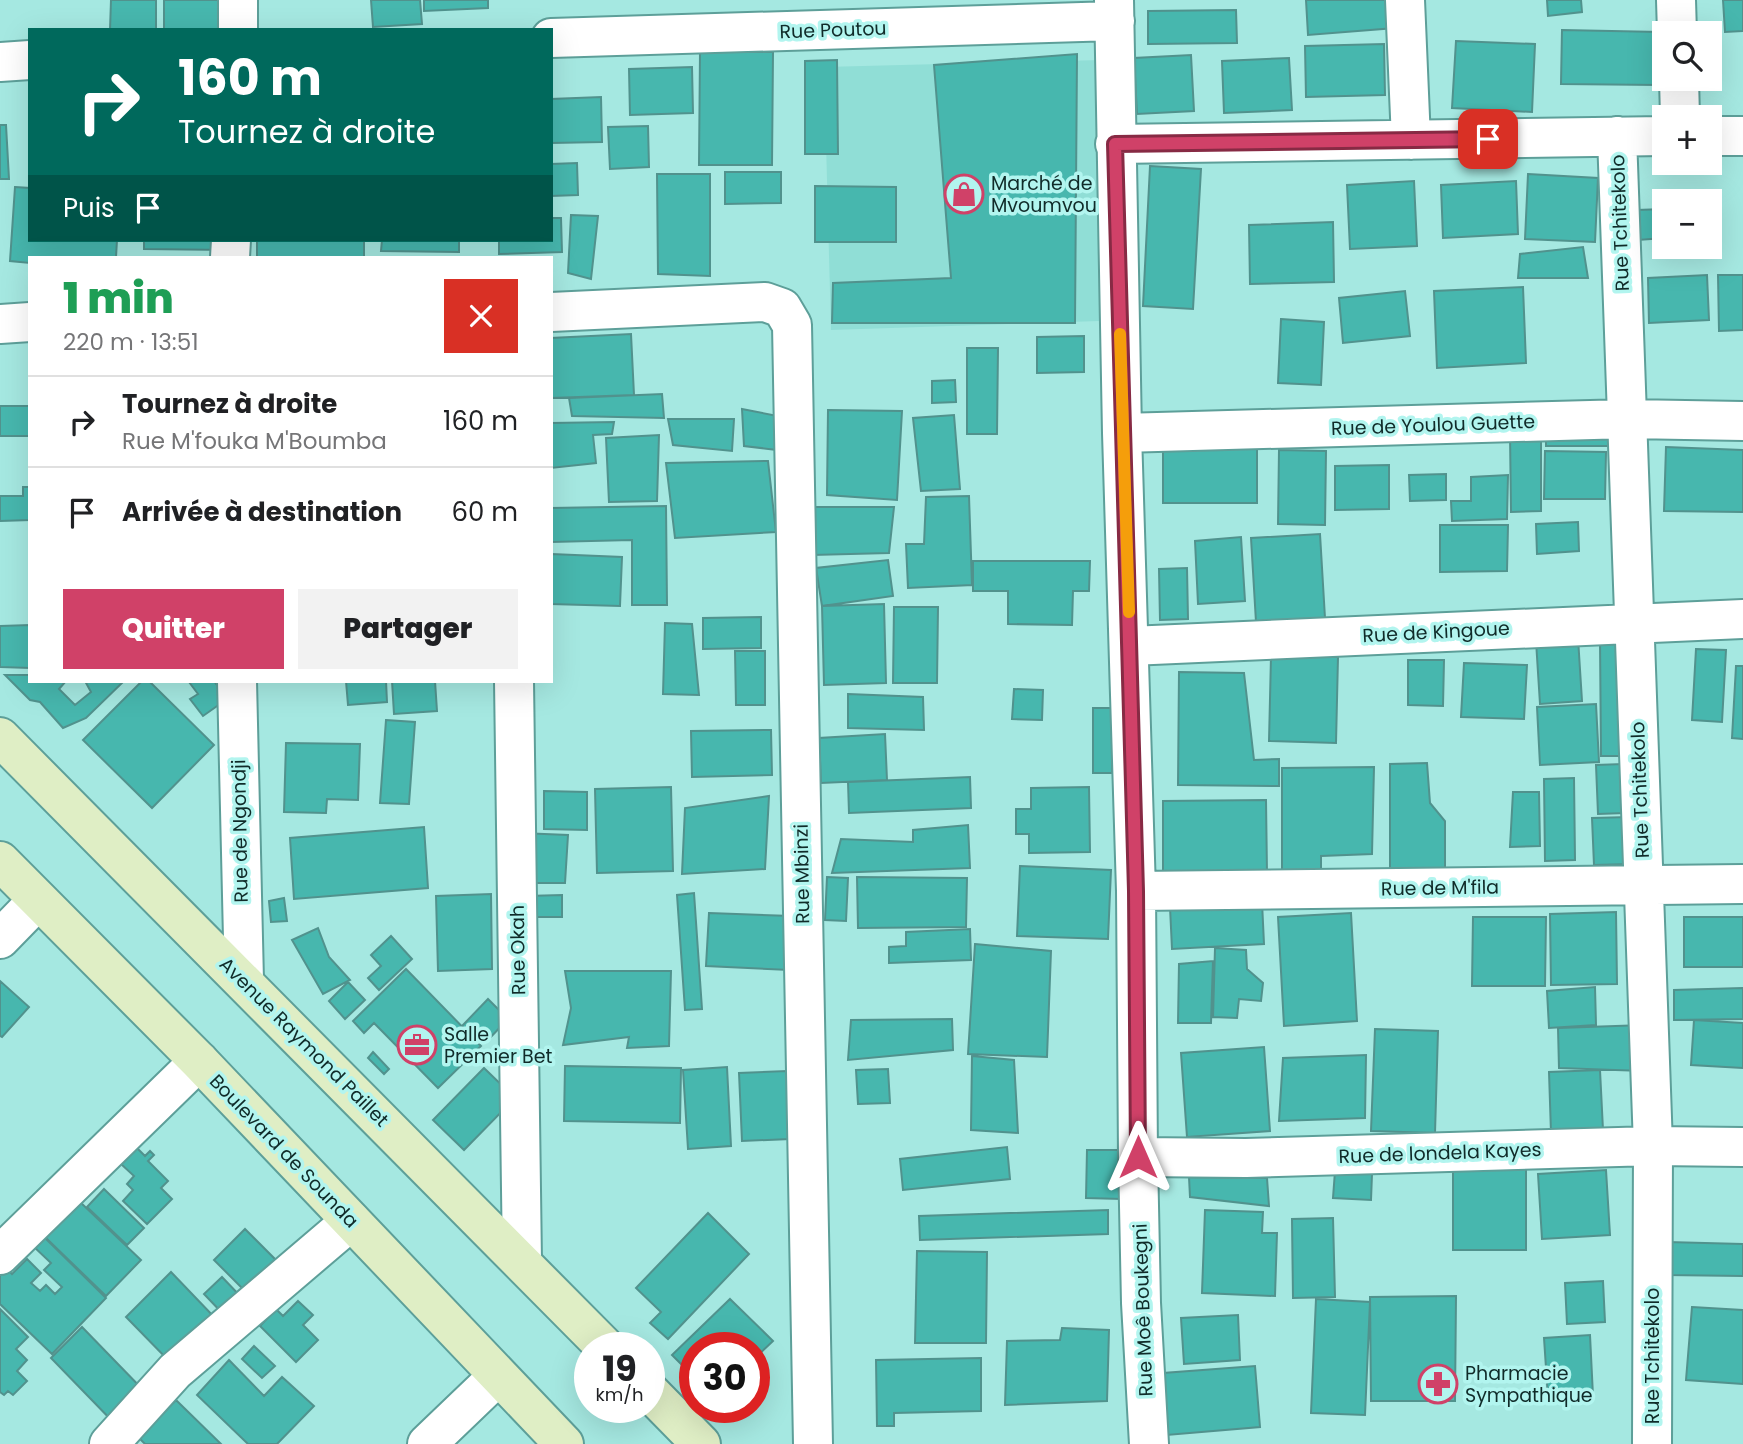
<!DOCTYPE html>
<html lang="fr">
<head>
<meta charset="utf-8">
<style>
  :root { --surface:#fff; --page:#f2f2f2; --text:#202124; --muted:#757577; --line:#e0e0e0; --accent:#d04168 }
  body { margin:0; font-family:Poppins,sans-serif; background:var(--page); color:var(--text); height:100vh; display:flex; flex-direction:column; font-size:26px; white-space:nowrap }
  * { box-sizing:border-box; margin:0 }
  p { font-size:23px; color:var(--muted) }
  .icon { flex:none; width:38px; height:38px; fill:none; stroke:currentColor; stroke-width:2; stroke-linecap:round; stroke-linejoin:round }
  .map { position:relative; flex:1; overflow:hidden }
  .sheet { position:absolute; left:28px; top:256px; width:525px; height:427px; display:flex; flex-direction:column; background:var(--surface); border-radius:0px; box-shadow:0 7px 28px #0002 }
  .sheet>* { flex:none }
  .hud { position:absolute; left:28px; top:28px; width:525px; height:214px; border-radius:0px; box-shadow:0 7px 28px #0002; background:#00695c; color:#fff; overflow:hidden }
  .tools { position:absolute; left:1652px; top:21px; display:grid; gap:14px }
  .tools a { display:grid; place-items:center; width:70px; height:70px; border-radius:0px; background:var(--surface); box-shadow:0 7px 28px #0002; font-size:35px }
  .speed { position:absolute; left:574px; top:1332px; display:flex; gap:14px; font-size:35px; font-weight:700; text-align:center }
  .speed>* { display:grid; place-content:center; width:91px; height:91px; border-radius:50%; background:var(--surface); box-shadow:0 7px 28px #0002; line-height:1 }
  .speed small { font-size:18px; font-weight:400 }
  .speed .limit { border:10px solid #d22; background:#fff; color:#111 }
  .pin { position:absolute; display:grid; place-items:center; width:60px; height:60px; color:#fff; margin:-30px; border-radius:14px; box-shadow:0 4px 10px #0006 }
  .me { position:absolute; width:77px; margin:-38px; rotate:0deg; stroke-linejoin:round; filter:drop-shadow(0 0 5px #0008) }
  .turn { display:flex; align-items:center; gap:24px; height:147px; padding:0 35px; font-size:32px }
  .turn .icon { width:91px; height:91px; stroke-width:2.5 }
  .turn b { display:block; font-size:49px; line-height:60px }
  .then { display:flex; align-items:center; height:66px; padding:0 35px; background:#0003; gap:14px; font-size:26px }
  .round { display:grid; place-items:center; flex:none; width:74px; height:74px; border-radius:0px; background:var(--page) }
  .summary { display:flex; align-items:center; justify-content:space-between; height:119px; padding:0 35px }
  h1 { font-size:42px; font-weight:800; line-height:52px; color:#1e9e55 }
  .cta { display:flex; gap:14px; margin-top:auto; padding:14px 35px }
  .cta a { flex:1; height:80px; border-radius:0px; background:var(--accent); color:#fff; font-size:28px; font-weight:800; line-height:80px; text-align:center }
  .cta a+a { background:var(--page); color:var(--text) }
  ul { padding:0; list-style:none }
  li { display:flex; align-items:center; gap:21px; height:91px; padding:0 35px; border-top:2px solid var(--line) }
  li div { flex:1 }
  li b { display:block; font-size:26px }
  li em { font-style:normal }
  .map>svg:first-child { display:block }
</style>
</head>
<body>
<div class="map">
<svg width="1743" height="1444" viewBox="0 0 1743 1444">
  <rect width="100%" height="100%" fill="#a5e8e1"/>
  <path fill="#90ded6" d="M1101,60L1099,321L831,330L824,67Z"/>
  <path fill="#47b7ae" stroke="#51928d" stroke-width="2" d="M111,0H156V30H110Z
    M164,0H228L227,29L164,30Z
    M371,0H420L422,24L373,27Z
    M424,0H488V8L424,11Z
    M1306,0H1394L1395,28L1308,35Z
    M1547,0H1581L1582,12L1548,16Z
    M1723,0H1743V31L1725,32Z
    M1236,10L1237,43L1148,44V11Z
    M1562,30L1660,32L1659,85L1561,84Z
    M1456,41L1535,44L1532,112L1452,108Z
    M1384,44L1385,95L1306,97L1305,46Z
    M700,52H773L772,165H699Z
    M1077,54L1075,323H832L833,283L951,278L934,65Z
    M1191,55L1194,111L1137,114L1134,58Z
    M1289,58L1292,110L1224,113L1222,61Z
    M837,60L838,154H805V61Z
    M692,67L693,113L630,115L629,69Z
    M601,97L602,142L551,143V99Z
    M0,125H6L9,179H0Z
    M648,126L649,167L610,169L608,127Z
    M577,163L578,195L551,196V164Z
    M1150,166L1201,169L1193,309L1143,306Z
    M725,172H781V203L725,204Z
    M657,174H710V276L658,274Z
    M1528,174L1598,178L1595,242L1525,239Z
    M1414,181L1417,246L1350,249L1347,185Z
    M1516,181L1518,234L1443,238L1441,185Z
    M815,186L896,187V242H815Z
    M15,187L30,188V240H117L116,257H30V263L10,261Z
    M1664,209V238L1638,240L1637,210Z
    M571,215L598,216L591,279L568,273Z
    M551,218H561L562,252L499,254V240H551Z
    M1333,222L1334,282L1250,284L1249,225Z
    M144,240H230L229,250L144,249Z
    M257,240H364V257H257Z
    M382,240H459V252L381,251Z
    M1583,247L1588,278H1518L1520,254Z
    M1707,275L1709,320L1649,323L1648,278Z
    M1718,275H1743V330L1719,331Z
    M1523,287L1526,363L1437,368L1434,291Z
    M1405,291L1410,336L1343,343L1339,298Z
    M1281,319L1324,322L1321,385L1278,383Z
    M631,334L634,395L551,398V338Z
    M1084,336V372L1037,373V337Z
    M967,348H998L997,434H967Z
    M955,380L956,402L932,403V381Z
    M662,394L664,418L572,416L569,398Z
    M0,406H30V436H0Z
    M742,409L783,417L786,451L744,446Z
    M828,410L902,411L897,500L827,495Z
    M954,415L960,489L921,491L913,418Z
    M668,419H734L732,451L673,445Z
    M614,422L612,434L593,435L596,463L551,468V423Z
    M1546,426H1620L1619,446H1546Z
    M1541,433V511L1511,512L1510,434Z
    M659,435L657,501L609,502L606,438Z
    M1163,447H1257V503H1163Z
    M1666,447L1743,450V512L1664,511Z
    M1279,450L1326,451L1325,525L1278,524Z
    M1545,451L1606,452L1605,499H1544Z
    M768,461L776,532L675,538L666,463Z
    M1389,465V509L1335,510V466Z
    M1446,474V500L1410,501L1409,475Z
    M1508,475L1507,519L1452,521L1451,501H1471V477Z
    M23,487H30V520L0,521V496H23Z
    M969,496L972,585L908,588L906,544H924L926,497Z
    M666,506L667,605H632V540L551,542V508Z
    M810,507H894L889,553L812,555Z
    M1578,522L1579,551L1537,554L1536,524Z
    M1440,525H1508L1507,571L1440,572Z
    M1320,534L1325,618L1256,622L1251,538Z
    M1241,537L1245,601L1198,604L1195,541Z
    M551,554L622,557L620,606L551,604Z
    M888,560L893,596L822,606L816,568Z
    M973,561H1090L1089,591H1073L1072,625L1008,624V591H973Z
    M1187,568L1188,619L1160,620L1159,569Z
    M884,604L886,683L824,685L822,606Z
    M894,607H938L937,683H893Z
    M761,617V648L703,649V618Z
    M665,623L692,624L699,695L663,694Z
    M30,625V668L0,667V626Z
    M1578,638L1582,701L1540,704L1536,641Z
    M1600,641H1634V756H1601Z
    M1696,649L1726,650L1722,722L1692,720Z
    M735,651H765V705H736Z
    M1271,656L1338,657L1336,743L1269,741Z
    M1408,660H1444L1443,706L1408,705Z
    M1464,663L1527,665L1524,719L1461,717Z
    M1736,666H1743V739L1732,738Z
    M1179,672L1244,673L1254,760L1279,759V786L1178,785Z
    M5,675H30V681H66L59,689L75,705L91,692L85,681H124L86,718L63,728L40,702L30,700Z
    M142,681H149L214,745L152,808L83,740Z
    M214,681L227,699L203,716L190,699L198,694L189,682Z
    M346,681H386L387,702L348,705Z
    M392,681H435L437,711L394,714Z
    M1014,689L1043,690L1042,720L1012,719Z
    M848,694L923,697L924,730L848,728Z
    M1596,704L1599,762L1540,765L1537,707Z
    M1093,708H1112V773H1093Z
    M386,720L415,722L409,804L380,803Z
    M771,730L772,775L692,777L691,731Z
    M885,734L887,780L821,783L819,738Z
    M286,743L360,744L358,800L327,799L326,813L284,812Z
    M1427,763L1430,803L1445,821V869H1390V764Z
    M1623,764L1625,813L1598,814L1596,765Z
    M1374,767L1372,854L1321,856V873L1282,874V768Z
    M970,777L971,808L849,813L848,782Z
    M1574,778L1575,860L1545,861L1544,779Z
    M671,787L673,871L597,873L595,789Z
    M1089,787L1090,852L1029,853V834H1016V809H1031V788Z
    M544,791L587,792V830L544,829Z
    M1513,792H1539L1540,846L1510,847Z
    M769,796L765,869L682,874L685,808Z
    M1266,800L1267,874L1163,876V801Z
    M1630,817L1632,864L1594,865L1592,818Z
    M968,825L970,868L832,873L841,839L913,842V830Z
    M424,827L428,888L294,899L290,838Z
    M520,833L568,835L565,883H522Z
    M1020,866L1111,870L1108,939L1017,936Z
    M827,877L848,878L846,921L825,920Z
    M857,877L967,878L966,927L858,928Z
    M694,893L702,1009L685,1010L677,895Z
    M491,894L492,969L438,971L436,896Z
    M562,895V917H526V896Z
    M284,898L287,921L271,922L269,901Z
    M1262,902L1264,944L1172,949L1170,907Z
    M1616,912L1617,984L1551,985L1550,914Z
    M709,913L791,916L789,970L706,966Z
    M1351,913L1357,1021L1284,1026L1278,917Z
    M1473,917H1546L1545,986H1472Z
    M1684,917H1743V967H1684Z
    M318,928L329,957L350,980L323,994L292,940Z
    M970,929L971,960L889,963V947L906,946V932Z
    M391,936L412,959L379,990L368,978L381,966L371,955Z
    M975,944L1051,951L1047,1057L968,1054Z
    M1215,948L1246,950L1247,969L1263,983L1261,1001L1239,999L1237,1018L1213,1017Z
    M1213,961L1211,1023H1178L1179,964Z
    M406,969L481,1046L438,1088L374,1023L364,1033L353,1021Z
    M565,971H671L669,1046L627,1048L629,1037L563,1045L571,1008Z
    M0,981L29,1007L2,1037L0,1036Z
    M348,982L365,1000L345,1019L329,1001Z
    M1595,987L1596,1025L1549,1028L1547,991Z
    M1743,988V1019L1674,1020V990Z
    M488,999L508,1019L486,1042L478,1034L474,1038L462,1026Z
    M952,1019L953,1050L848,1060L851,1020Z
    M1694,1020L1743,1023V1068L1691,1065Z
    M1644,1025L1643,1071L1559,1068L1558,1028Z
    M1375,1029L1438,1031L1435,1133L1371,1131Z
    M1264,1047L1270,1131L1187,1137L1181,1053Z
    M373,1052L389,1069L384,1074L368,1058Z
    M1366,1055L1365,1118L1279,1121L1283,1058Z
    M972,1056L1014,1060L1018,1133L971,1130Z
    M565,1066L681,1068L680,1123L564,1121Z
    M727,1067L731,1146L688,1149L683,1070Z
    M484,1068L515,1098L464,1150L433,1120Z
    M888,1069L890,1103L858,1104L856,1070Z
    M1600,1070L1603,1130L1551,1133L1549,1072Z
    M787,1071L790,1139L742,1141L739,1073Z
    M1007,1147L1010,1179L903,1190L900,1159Z
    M137,1148L145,1156L150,1151L154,1155L148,1161L168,1181L161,1188L172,1199L147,1224L123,1201L133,1190L127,1184L134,1176L121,1164Z
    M1087,1150H1123L1122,1199L1086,1198Z
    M1453,1166H1526V1250H1453Z
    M1606,1170L1610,1235L1542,1239L1538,1174Z
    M1335,1171L1372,1174L1371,1200L1333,1198Z
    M1189,1177L1267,1178L1269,1206L1190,1197Z
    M104,1189L144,1228L127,1245L87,1207Z
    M79,1201L141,1260L106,1296L45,1237Z
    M1108,1210V1234L920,1240L919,1216Z
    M1205,1210L1263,1212L1262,1233H1277L1275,1296L1202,1293Z
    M708,1213L749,1254L668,1339L650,1323L661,1312L636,1288Z
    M1333,1218L1335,1297L1293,1298L1292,1219Z
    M245,1229L279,1263L247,1293L214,1260Z
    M42,1235L106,1298L52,1354L0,1304V1267L2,1264L12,1274L27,1259L41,1273L31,1283L40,1291L46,1285L55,1294L62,1287L44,1270L51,1263L32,1245Z
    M1667,1242L1743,1244V1276L1666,1275Z
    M917,1251L987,1252L986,1343H915Z
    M171,1272L217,1320L172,1364L126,1317Z
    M222,1277L244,1300L226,1317L204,1294Z
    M1603,1281L1605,1322L1567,1324L1565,1283Z
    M1456,1296L1455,1401H1371L1370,1297Z
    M730,1299L773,1341L754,1359V1348H695V1378L672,1355Z
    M1316,1299L1370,1302L1365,1415L1311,1413Z
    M298,1301L313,1315L303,1325L318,1340L296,1362L260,1326L276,1309L283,1316Z
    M1692,1307L1743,1310V1384L1686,1380Z
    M0,1309L28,1337L16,1349L27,1360L17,1371L27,1381L13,1395L8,1391L4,1395L0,1392Z
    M1238,1315L1240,1360L1184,1364L1181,1318Z
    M82,1327L150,1397L118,1427L51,1358Z
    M1062,1328L1109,1330L1107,1401L1005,1405L1007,1341L1060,1340Z
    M1590,1335L1593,1396L1548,1398L1544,1338Z
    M254,1346L275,1366L262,1378L242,1359Z
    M981,1358V1411L894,1413V1426H877L876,1360Z
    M229,1360L264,1396L282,1377L314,1406L277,1444H248L197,1395Z
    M1255,1366L1260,1427L1155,1436L1150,1374Z
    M176,1400L221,1444H145L139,1438Z"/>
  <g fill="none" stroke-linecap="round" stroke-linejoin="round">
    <defs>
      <path id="minor" d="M238,0V30
        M1114,0L1122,433L1136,891L1138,1157L1141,1303L1149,1444
        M1405,0L1411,140
        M1676,0L1677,33
        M551,38L1115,21
        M0,62L30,60
        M1679,79L1680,117
        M1617,136L1653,1146L1652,1444
        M1710,136H1743
        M1115,144L1664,136
        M230,257L231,240
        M551,312L765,302L782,308L792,325L813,1444
        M0,324L30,322
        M1122,433L1628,419L1743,421
        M1130,646L1743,619
        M237,681L244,981
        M514,681L522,1262
        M1136,891L1743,884
        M0,939L38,900
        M1138,1157L1246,1158L1653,1146L1743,1147
        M0,1255L199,1061
        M109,1444L175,1371L351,1221
        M427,1444L498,1376"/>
      <path id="secondary" d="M0,737L606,1348
        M0,861L199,1061L564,1444
        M649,1391L701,1444"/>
    </defs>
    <use href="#minor" stroke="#5d9f99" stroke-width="42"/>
    <use href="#secondary" stroke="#5d9f99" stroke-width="42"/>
    <use href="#minor" stroke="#fff" stroke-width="38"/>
    <use href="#secondary" stroke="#dfeec5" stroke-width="38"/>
  </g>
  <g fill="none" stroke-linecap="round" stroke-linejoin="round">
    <defs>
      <path id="route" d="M1138,1157L1136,891L1115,144L1488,139"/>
    </defs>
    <use href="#route" stroke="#872a44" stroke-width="18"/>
    <use href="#route" stroke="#d04168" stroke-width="12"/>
    <path stroke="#f59e0b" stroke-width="12" d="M1120,334L1129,612"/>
  </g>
  <defs>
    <symbol id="shop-ring" viewBox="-11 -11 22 22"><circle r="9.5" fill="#b2f5ef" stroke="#d04168" stroke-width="1.5"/><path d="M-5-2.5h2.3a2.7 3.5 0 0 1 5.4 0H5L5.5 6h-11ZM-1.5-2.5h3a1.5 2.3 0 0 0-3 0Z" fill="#d04168"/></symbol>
    <symbol id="office-ring" viewBox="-11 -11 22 22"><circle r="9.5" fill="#b2f5ef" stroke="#d04168" stroke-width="1.5"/><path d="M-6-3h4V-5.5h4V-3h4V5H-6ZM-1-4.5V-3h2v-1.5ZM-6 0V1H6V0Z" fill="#d04168"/></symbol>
    <symbol id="pharmacy-ring" viewBox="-11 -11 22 22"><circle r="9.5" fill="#b2f5ef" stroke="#d04168" stroke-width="1.5"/><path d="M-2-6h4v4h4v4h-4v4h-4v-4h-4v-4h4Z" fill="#d04168"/></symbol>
  </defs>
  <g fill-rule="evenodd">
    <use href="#shop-ring" x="942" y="172" width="44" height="44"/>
    <use href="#office-ring" x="395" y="1023" width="44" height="44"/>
    <use href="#pharmacy-ring" x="1416" y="1362" width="44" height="44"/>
  </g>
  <g text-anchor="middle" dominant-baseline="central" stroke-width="7" stroke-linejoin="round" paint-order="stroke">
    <g font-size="19" fill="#102b29" stroke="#b2f5ef">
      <text transform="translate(833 30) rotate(-2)">Rue Poutou</text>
      <text transform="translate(1620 223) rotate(-92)">Rue Tchitekolo</text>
      <text transform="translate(1433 425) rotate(-2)">Rue de Youlou Guette</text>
      <text transform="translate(1436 632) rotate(-3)">Rue de Kingoue</text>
      <text transform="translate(1640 790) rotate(-92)">Rue Tchitekolo</text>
      <text transform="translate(240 831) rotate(-91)">Rue de Ngondji</text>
      <text transform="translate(802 874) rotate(-91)">Rue Mbinzi</text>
      <text transform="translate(1440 888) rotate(-1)">Rue de M'fila</text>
      <text transform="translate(518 950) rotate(-91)">Rue Okah</text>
      <text transform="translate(304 1042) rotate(45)">Avenue Raymond Paillet</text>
      <text transform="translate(284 1151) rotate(46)">Boulevard de Sounda</text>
      <text transform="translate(1440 1153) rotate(-2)">Rue de londela Kayes</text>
      <text transform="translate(1143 1310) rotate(-92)">Rue Moê Boukegni</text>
      <text transform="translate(1652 1356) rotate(-90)">Rue Tchitekolo</text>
    </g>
    <g font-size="19" fill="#102b29" stroke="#b2f5ef" text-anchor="start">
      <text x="991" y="183">Marché de<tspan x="991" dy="22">Mvoumvou</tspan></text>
      <text x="444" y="1034">Salle<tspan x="444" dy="22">Premier Bet</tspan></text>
      <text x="1465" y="1373">Pharmacie<tspan x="1465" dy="22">Sympathique</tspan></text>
    </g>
  </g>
</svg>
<div class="tools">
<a><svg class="icon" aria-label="search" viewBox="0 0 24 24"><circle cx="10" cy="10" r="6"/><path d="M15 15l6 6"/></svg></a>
<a>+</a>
<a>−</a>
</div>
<div class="speed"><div>19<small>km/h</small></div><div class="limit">30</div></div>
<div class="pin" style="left:1488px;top:139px;background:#d93025"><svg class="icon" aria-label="arrive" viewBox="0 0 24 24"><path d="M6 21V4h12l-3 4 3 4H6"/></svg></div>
<svg class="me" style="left:1138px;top:1157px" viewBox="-20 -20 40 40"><path d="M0-17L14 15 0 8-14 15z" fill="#d04168" stroke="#fff" stroke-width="4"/></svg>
<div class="hud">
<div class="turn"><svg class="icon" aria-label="right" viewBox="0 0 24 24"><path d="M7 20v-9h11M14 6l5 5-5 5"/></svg><div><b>160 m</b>Tournez à droite</div></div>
<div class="then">Puis<svg class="icon" aria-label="arrive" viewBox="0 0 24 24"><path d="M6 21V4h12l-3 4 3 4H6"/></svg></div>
</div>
<section class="sheet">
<div class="summary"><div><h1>1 min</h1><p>220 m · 13:51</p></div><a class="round" style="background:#d93025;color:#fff"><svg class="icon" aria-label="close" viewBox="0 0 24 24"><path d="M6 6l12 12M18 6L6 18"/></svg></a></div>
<ul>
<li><svg class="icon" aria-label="right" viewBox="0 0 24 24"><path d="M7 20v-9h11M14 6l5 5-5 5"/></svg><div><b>Tournez à droite</b><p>Rue M'fouka M'Boumba</p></div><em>160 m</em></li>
<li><svg class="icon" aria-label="arrive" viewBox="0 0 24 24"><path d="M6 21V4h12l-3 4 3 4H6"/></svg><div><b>Arrivée à destination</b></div><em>60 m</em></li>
</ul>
<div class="cta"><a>Quitter</a><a>Partager</a></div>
</section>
</div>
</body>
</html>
